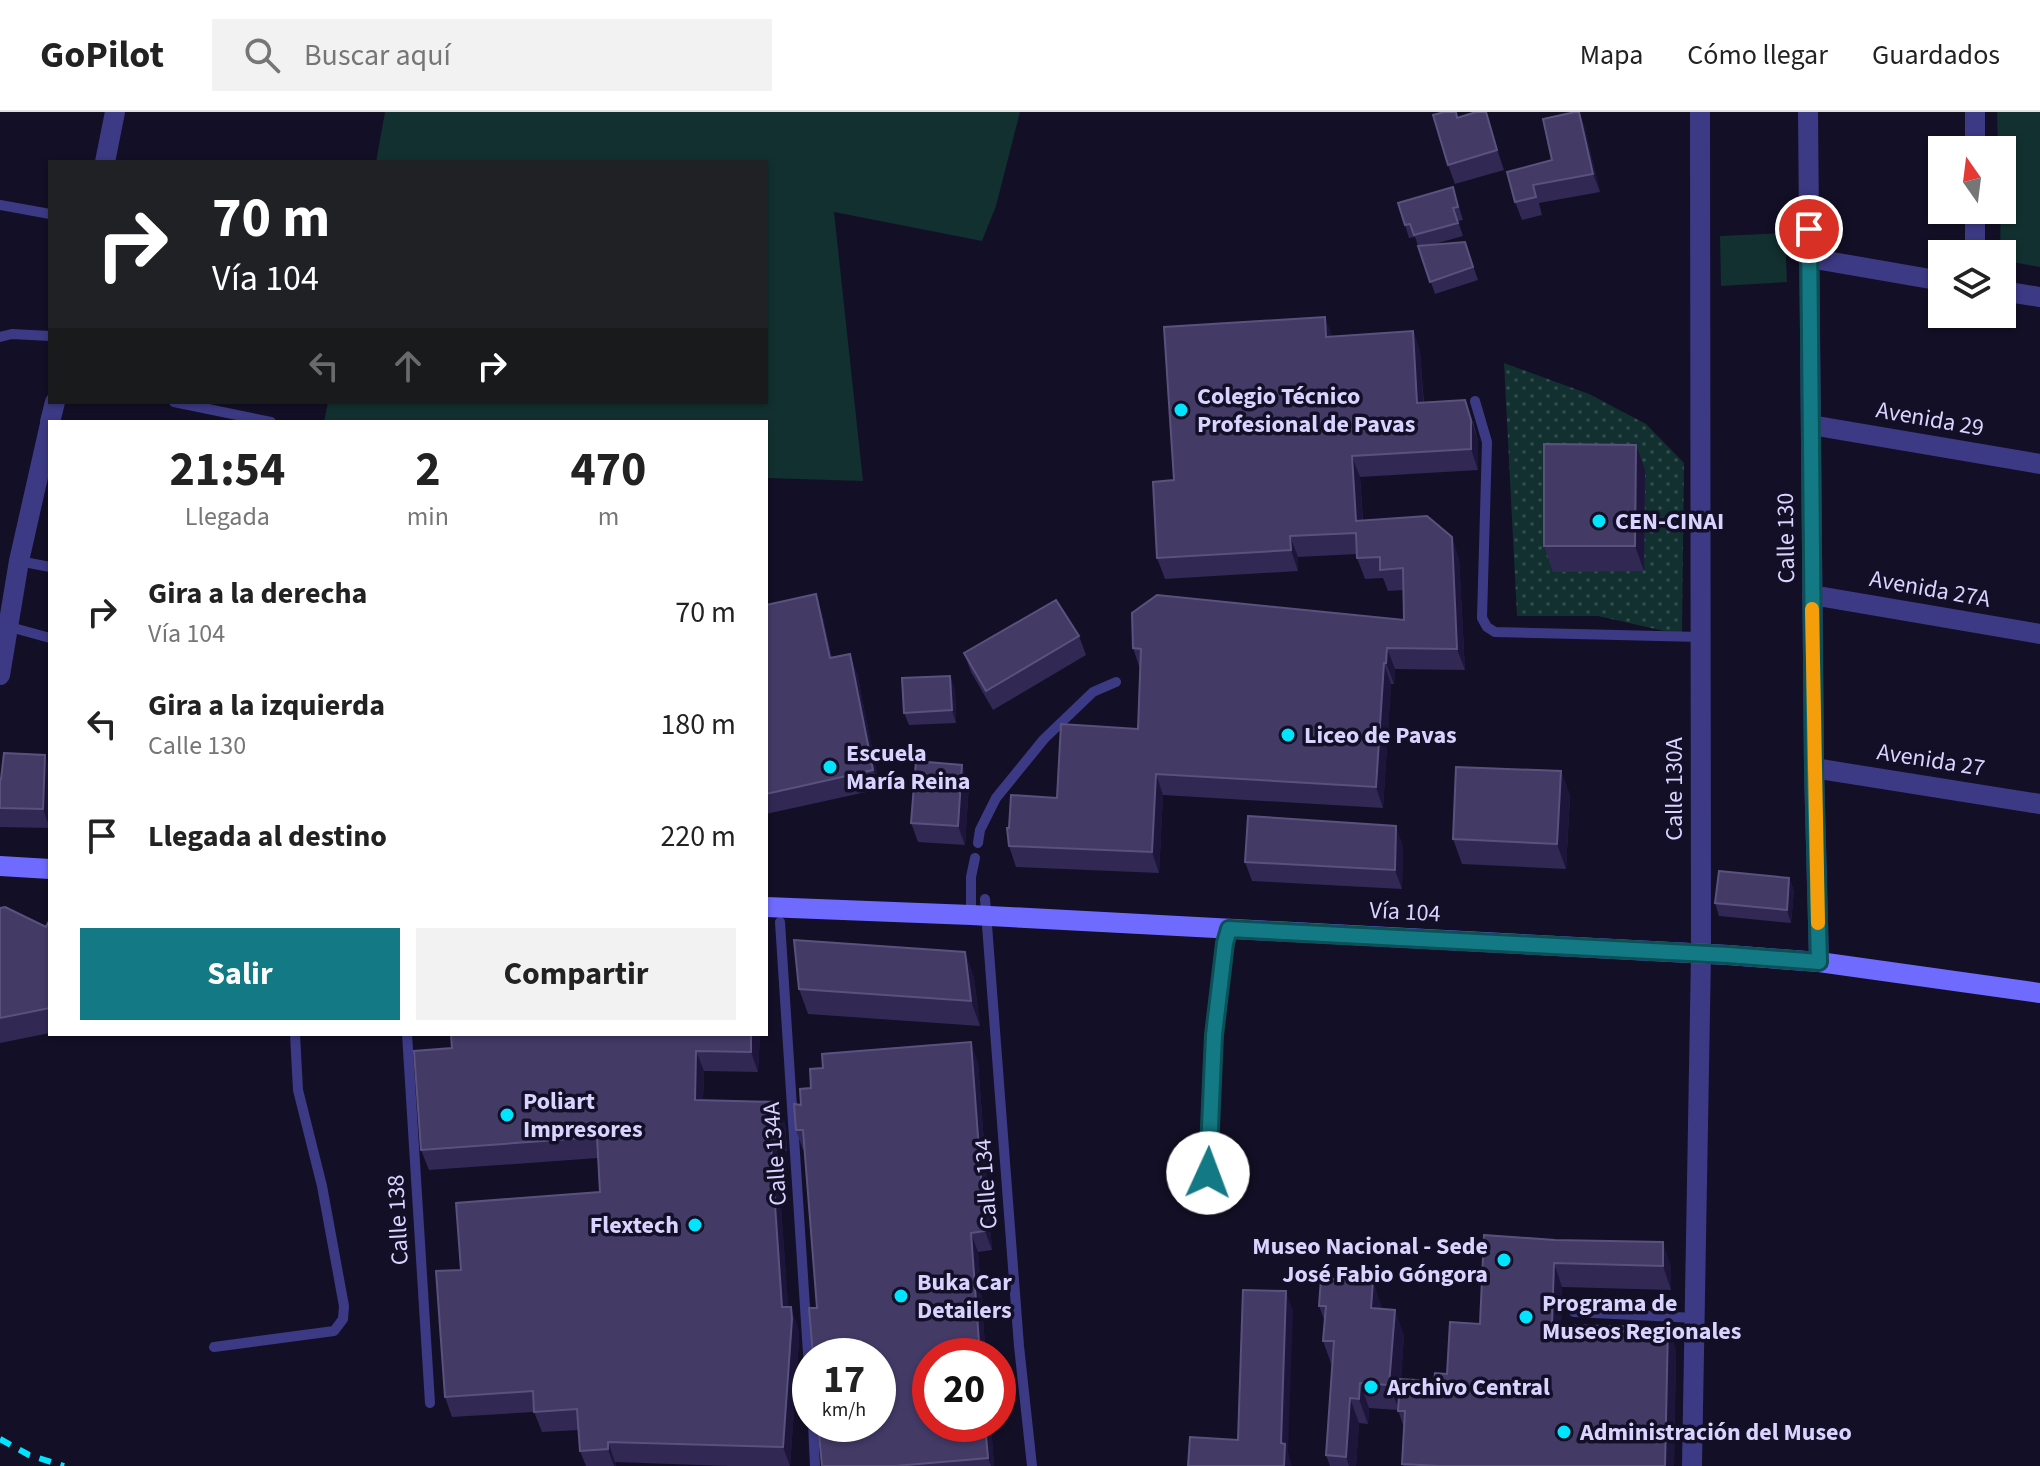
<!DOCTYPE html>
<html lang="es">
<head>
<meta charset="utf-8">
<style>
  :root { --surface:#fff; --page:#f2f2f2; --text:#222; --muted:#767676; --line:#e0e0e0; --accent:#137a85 }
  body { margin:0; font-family:"Source Sans 3",sans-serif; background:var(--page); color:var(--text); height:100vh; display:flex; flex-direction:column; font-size:30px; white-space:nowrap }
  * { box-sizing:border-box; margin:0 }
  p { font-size:26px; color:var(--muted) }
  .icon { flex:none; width:44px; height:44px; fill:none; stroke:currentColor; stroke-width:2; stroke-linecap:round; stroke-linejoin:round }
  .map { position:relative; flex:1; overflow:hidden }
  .sheet { position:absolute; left:48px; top:308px; width:720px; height:616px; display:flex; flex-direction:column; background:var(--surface); border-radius:0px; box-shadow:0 2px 6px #0004 }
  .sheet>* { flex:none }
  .guide { position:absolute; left:48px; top:48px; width:720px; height:244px; border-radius:0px; box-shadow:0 2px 6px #0004; background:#202124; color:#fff; overflow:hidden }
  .needle { width:52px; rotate:346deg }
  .controls { position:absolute; left:1928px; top:24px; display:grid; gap:16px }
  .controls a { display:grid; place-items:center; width:88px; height:88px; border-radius:0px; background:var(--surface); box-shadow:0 2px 6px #0004; font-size:40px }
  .speed { position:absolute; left:792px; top:1226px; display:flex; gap:16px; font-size:40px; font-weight:700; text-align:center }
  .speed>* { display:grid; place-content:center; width:104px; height:104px; border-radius:50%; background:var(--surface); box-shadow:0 2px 6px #0004; line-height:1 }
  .speed small { font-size:20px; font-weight:400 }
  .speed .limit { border:12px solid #d22; background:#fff; color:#111 }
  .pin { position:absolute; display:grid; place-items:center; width:68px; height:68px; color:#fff; margin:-34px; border:4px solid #fff; border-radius:50%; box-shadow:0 2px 8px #0007 }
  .me { position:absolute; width:88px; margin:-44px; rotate:2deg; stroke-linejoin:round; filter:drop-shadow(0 0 6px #0008) }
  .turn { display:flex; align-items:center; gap:28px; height:168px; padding:0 32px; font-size:36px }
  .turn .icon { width:104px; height:104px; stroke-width:2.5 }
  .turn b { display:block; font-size:56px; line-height:68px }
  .lanes { display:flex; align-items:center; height:76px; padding:0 32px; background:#0003; justify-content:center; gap:40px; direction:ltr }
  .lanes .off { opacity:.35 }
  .eta { display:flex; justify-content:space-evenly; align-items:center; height:136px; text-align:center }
  .eta b { font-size:48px; font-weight:700; line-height:56px }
  .button { display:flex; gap:16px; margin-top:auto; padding:16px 32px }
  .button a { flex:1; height:92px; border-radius:0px; background:var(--accent); color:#fff; font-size:32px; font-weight:700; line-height:92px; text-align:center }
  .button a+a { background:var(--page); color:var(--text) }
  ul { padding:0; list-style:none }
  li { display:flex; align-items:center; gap:24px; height:112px; padding:0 32px }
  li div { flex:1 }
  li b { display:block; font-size:30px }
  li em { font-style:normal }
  header { display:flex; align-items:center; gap:48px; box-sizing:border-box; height:112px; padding:0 40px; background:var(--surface); border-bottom:2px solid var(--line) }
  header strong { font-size:38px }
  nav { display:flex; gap:44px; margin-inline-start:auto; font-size:28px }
  .search { width:560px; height:72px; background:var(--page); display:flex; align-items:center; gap:20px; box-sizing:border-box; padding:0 28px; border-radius:0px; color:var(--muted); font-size:30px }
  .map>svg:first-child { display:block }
</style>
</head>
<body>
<header>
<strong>GoPilot</strong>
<div class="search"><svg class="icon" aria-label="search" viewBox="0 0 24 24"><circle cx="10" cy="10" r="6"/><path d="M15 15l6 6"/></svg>Buscar aquí</div>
<nav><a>Mapa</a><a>Cómo llegar</a><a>Guardados</a></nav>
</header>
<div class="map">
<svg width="2040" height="1354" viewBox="0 0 2040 1354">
  <defs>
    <pattern id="garden-dots" width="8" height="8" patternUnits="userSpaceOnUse" patternTransform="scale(2)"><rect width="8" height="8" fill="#12302f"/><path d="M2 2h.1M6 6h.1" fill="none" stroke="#344d4e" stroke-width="1.8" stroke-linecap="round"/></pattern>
  </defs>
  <rect width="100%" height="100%" fill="#130f26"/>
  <path fill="#12302f" d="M385,0H1020L996,94L982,129L834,100L863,369L766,366V310H324L328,290H766V50H376Z
    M1997,0H2040V155L2002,148L2000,142L2002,38H1998Z
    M1785,121L1787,170L1721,174L1720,124Z"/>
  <path fill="url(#garden-dots)" d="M1504,251L1589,282L1646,312L1684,351L1682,523L1598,504H1517Z"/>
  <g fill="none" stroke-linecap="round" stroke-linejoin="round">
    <path stroke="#3d3a85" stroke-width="10" d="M0,93L50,102
      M0,225L12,222L50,224
      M1475,289L1487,330L1482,506L1487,515L1495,520L1700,525
      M174,290L271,310
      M19,449L50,455
      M10,515L50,526
      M978,731L980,718L996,686L1044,627L1093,580L1116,570
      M985,787L1019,1234L1032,1354
      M971,803V765L975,746
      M780,810L810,1272
      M407,922L430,1291
      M1208,1061L1214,923L1225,831L1229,817
      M1574,1200L1695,1206
      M214,1235L334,1219L343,1207L344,1194L322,1074L298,978L295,922
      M813,1312L815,1354"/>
    <path stroke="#3d3a85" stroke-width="20" d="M1808,0L1814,656L1819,850
      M1975,38V0
      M105,50L115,0
      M1975,142V98
      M1809,146L1942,169
      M2002,179L2040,185
      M50,310L55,290
      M1811,313L2040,352
      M1812,483L2040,522
      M0,563L19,449L50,312
      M1814,656L2040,692
      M1692,1354L1701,842L1700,0"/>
    <path stroke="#6f6bff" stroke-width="20" d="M0,754L50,757
      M766,795L971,803L1728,843L1819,850L2040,881"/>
    <path stroke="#00e5ff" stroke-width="6" stroke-dasharray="12 10" stroke-linecap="butt" d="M0,1327L29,1343L64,1354"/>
  </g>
  <path fill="#312854" d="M1486,0L1504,58L1455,72L1448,53L1458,5Z
    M1579,0L1585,17L1600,80L1539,91L1542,103L1522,108L1515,90L1552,48Z
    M1453,75L1463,108L1458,109L1463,124L1431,133L1465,130L1478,168L1435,182L1415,125L1409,126L1405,113Z
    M1413,219L1420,240L1424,291L1473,309L1478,329V358L1360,365L1363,409L1459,446L1465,558L1395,557L1394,572H1391L1383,696L1163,683L1159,761L1016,755L1009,734V716L1057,686L1138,617L1140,557L1133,536L1404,508V478L1388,479L1383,466L1365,467L1357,446V442L1298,445V459L1165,467L1157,446L1174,368L1332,225Z
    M1645,358L1644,459L1553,460L1544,434Z
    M766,493L822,501L832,546L857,561L880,677L766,702Z
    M1079,524L1086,543L993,598L971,560L964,541Z
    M955,577L956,611L909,613L904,601Z
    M45,643L50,716L0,715V667Z
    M1561,659L1570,684L1566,757L1462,752L1453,727Z
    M969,672L965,733L918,730L911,711Z
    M1403,733L1402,777L1252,769L1245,750Z
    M1789,766L1794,779L1791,811L1719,804L1715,791Z
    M0,796L46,815L50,807V921L0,931Z
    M965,840L974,866L980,914L808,902L799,877Z
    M451,922H760L758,960L704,959L703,988L785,1011L787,1039H777L788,1195L798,1215L799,1228L790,1354H728L615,1350L616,1354H586L580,1339L579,1318L542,1320L534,1300L452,1305L445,1285L461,1158L600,1080L598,1046L429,1058L421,1038L452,936Z
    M978,950L992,1138L978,1140L994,1354H822L817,1196L804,1037L803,1038L796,1018L801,993L811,976Z
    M1484,1123L1671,1154V1178L1562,1175L1561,1213L1668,1215L1676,1238L1674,1354H1403L1404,1316L1398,1298L1369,1296L1368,1312L1359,1311L1356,1354H1330L1326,1343L1332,1254L1323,1229L1325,1210L1319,1194L1373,1169L1382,1197L1404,1223L1401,1267L1434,1269L1447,1262L1480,1212Z"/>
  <path fill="#1d163a" d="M1486,0L1492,17L1504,58L1497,38Z
    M1579,0L1585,17L1600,80L1593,62Z
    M1325,205L1333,226L1326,225Z
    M1413,219L1420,240L1425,313L1417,291Z
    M1465,288L1478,329V358L1471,337Z
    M1636,333L1645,358L1644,459L1635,434Z
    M1352,344L1360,365L1364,430L1356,409Z
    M1290,424L1298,445V459L1291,438Z
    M1452,425L1459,446L1465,558L1457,537Z
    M816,482L822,501L836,565L830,546Z
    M1387,536L1395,557L1394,572L1386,551Z
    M850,542L857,561L880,677L873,658Z
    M1384,551L1391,572L1383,696L1376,675Z
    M950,564L955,577L956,611L952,598Z
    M45,643L50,657V716L43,697Z
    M962,653L969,672L965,733L958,714Z
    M1561,659L1570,684L1566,757L1557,732Z
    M1156,662L1163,683L1159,761L1152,740Z
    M1396,714L1403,733L1402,777L1395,758Z
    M1789,766L1794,779L1791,811L1787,798Z
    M965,840L974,866L980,914L971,889Z
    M751,922H760L758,960L751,940Z
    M971,930L978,950L992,1138L985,1119Z
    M696,939L704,959L702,1008L695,988Z
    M778,990L785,1011L787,1039L779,1018Z
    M770,1019L777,1039L790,1215L782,1195Z
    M971,1121L978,1140L986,1244H980Z
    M1663,1130L1671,1154V1178L1663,1154Z
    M1554,1151L1562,1175L1560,1236L1552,1213Z
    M1373,1169L1382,1195L1380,1221L1371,1196Z
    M1286,1179L1293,1199L1288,1340L1292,1354H1284L1281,1331Z
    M791,1195L798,1215L799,1228L790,1354L783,1335Z
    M1395,1198L1404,1223L1399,1298L1389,1273Z
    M1668,1215L1676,1238L1674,1354H1665Z
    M1360,1271L1369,1296L1368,1312L1359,1287Z
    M1350,1286L1359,1311L1356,1354H1349L1346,1345Z
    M985,1312H991L994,1354H991L988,1346Z
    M608,1330L615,1350L616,1354H614L608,1337Z"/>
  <path fill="#433a66" stroke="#5a527e" stroke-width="2" d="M1444,0H1456L1457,6L1476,0H1486L1497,38L1448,53L1433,3Z
    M1575,0H1579L1593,62L1533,73L1536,85L1515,90L1507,60L1552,48L1543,7Z
    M1453,75L1458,95L1453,96L1458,111L1414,123L1410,112L1405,113L1398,91Z
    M1465,130L1473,155L1430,170L1418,134Z
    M1325,205L1326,225L1413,219L1417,291L1465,288L1471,308V337L1352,344L1356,409L1427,404L1452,425L1457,537L1387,536L1386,551H1384L1376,675L1156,662L1152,740L1009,734L1007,716H1009L1011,683L1057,686L1061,612L1138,617L1141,537L1133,536L1132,501L1157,483L1404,508L1403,456L1380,458V445L1357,446L1356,421L1290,424L1291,438L1157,446L1153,370L1174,368L1164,215Z
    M1544,332L1636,333L1635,434H1544Z
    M816,482L830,546L850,542L873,658L766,682V493Z
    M1056,488L1079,524L986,579L964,541Z
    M950,564L952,598L904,601L902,566Z
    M4,641L45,643L43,697L0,696V667H1Z
    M916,649L962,653L958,714L911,711Z
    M1456,655L1561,659L1557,732L1453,727Z
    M1248,704L1396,714L1395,758L1245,750Z
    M1719,759L1789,766L1787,798L1715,791Z
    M5,795L46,815L50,807V896L0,906V796Z
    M794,828L965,840L971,889L799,877Z
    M451,922H751V940L696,939L695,988L778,990L779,1018L770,1019L782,1195H791L792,1207L783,1335L608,1330V1337L580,1339L577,1297L534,1300L533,1279L445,1285L436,1159L461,1158L456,1091L600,1080L597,1025L421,1038L414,939L452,936Z
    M971,930L985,1119L971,1121L980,1244H930V1312H985L988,1346L895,1354H822L818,1312H878V1244H813L809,1196H817L803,1018H796L794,992L801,993L800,977L811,976L810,957L823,956L822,942Z
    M1484,1123L1555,1128L1663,1130V1154L1554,1151L1552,1213L1668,1215L1665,1354H1440L1402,1352L1405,1299H1398L1400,1267L1434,1269L1435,1261L1447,1262L1450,1210L1480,1212Z
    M1321,1166L1373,1169L1371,1196L1395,1198L1389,1273L1360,1271L1359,1287L1350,1286L1346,1345L1326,1343L1334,1229H1323L1326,1194H1319Z
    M1243,1178L1286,1179L1281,1331L1285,1332L1284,1354H1188L1190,1325L1238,1328Z"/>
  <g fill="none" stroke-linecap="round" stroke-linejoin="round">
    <defs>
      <path id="route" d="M1208,1061L1214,923L1225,831L1229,817L1728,843L1819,850L1814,656L1809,117"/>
    </defs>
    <use href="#route" stroke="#0c4f56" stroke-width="20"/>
    <use href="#route" stroke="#137a85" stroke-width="14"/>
    <path stroke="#f59e0b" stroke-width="14" d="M1812,497L1818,811"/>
  </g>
  <g fill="#00e5ff" stroke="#130f26" stroke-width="3">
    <circle cx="1181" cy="298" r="8"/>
    <circle cx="1599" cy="409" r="8"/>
    <circle cx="1288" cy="623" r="8"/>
    <circle cx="830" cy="655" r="8"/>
    <circle cx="507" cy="1003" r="8"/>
    <circle cx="695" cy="1113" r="8"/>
    <circle cx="1504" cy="1148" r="8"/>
    <circle cx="901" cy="1184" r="8"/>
    <circle cx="1526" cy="1205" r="8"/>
    <circle cx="1371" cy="1275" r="8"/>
    <circle cx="1564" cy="1320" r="8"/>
  </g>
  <g text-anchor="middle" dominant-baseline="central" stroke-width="7" stroke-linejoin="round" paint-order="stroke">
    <g font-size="24" font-weight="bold" fill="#d9d4ff" stroke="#130f26" text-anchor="start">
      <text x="1197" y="284">Colegio Técnico<tspan x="1197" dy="28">Profesional de Pavas</tspan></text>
      <text x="1615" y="409">CEN-CINAI</text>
      <text x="1304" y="623">Liceo de Pavas</text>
      <text x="846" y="641">Escuela<tspan x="846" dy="28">María Reina</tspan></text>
      <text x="523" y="989">Poliart<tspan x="523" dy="28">Impresores</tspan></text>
      <text x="679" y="1113" text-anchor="end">Flextech</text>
      <text x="1488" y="1134" text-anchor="end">Museo Nacional - Sede<tspan x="1488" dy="28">José Fabio Góngora</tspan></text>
      <text x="917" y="1170">Buka Car<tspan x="917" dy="28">Detailers</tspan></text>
      <text x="1542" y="1191">Programa de<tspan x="1542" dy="28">Museos Regionales</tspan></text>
      <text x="1387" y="1275">Archivo Central</text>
      <text x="1580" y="1320">Administración del Museo</text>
    </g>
    <g font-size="24" fill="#d9d4ff" stroke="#130f26">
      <text transform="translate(1930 307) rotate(10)">Avenida 29</text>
      <text transform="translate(1786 426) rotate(-91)">Calle 130</text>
      <text transform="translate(1930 477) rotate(10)">Avenida 27A</text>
      <text transform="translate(1931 648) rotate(9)">Avenida 27</text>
      <text transform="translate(1674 677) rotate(-90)">Calle 130A</text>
      <text transform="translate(1405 800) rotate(3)">Vía 104</text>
      <text transform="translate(775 1042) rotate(-94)">Calle 134A</text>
      <text transform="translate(986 1072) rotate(-94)">Calle 134</text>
      <text transform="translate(398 1108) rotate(-93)">Calle 138</text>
    </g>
  </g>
</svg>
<div class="controls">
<a><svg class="needle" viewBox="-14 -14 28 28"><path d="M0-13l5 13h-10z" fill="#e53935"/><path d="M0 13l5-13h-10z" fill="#767676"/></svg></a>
<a><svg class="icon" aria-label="layers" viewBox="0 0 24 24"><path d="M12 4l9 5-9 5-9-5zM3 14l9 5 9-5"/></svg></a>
</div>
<div class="speed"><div>17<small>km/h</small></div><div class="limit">20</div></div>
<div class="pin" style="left:1809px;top:117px;background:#d93025"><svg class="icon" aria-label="arrive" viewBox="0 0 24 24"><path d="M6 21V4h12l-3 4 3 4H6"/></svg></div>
<svg class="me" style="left:1208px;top:1061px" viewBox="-20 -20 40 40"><circle r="19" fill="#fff"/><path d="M0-13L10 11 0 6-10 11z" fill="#137a85"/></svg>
<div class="guide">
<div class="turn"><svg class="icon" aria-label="right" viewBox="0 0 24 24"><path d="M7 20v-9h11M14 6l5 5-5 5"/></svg><div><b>70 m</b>Vía 104</div></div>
<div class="lanes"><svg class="icon off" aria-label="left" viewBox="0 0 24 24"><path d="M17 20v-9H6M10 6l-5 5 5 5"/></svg><svg class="icon off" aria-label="ahead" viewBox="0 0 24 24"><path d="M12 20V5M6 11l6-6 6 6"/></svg><svg class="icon" aria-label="right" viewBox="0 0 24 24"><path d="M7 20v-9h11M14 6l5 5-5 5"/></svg></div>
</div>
<section class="sheet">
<div class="eta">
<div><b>21:54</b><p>Llegada</p></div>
<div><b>2</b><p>min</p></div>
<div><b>470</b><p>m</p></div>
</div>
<ul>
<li><svg class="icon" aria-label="right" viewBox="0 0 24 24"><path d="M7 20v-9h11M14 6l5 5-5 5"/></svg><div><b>Gira a la derecha</b><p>Vía 104</p></div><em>70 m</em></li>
<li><svg class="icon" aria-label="left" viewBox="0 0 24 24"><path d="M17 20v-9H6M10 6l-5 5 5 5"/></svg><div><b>Gira a la izquierda</b><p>Calle 130</p></div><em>180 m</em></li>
<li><svg class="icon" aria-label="arrive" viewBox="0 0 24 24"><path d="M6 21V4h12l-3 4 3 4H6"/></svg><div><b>Llegada al destino</b></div><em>220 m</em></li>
</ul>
<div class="button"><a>Salir</a><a>Compartir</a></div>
</section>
</div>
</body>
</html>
